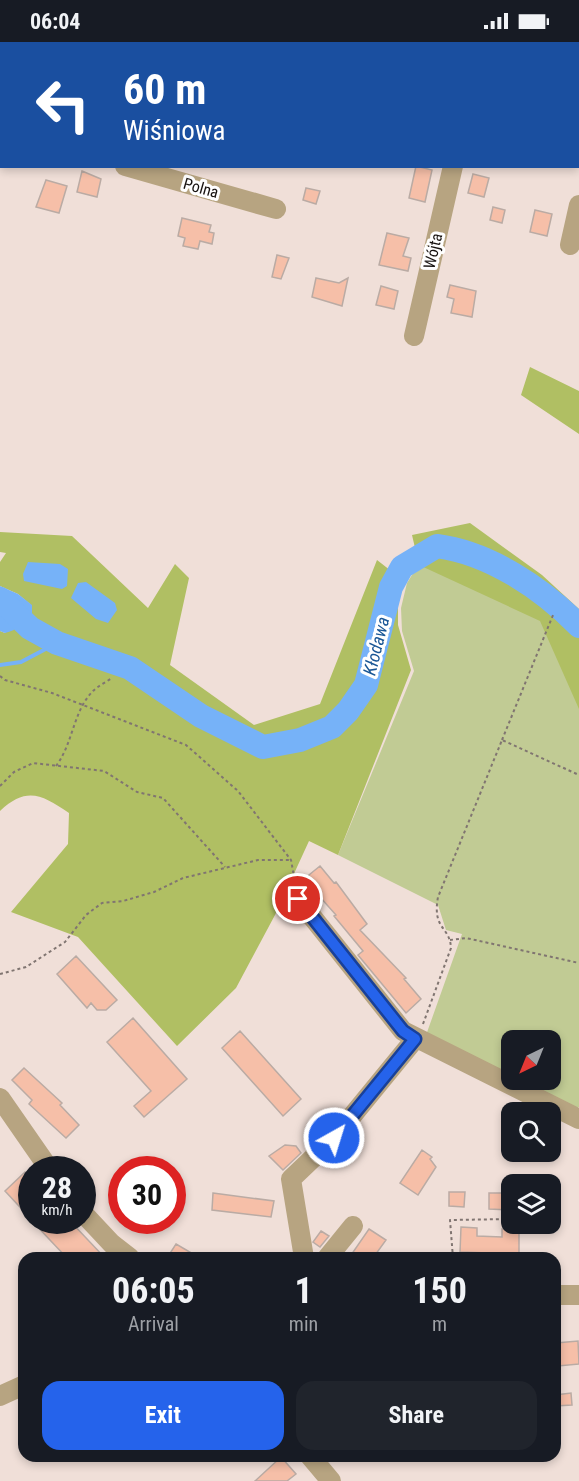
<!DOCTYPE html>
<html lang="en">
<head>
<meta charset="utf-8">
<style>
  :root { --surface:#171b24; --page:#20242c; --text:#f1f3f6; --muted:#9ea1a6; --accent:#2563eb }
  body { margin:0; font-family:"Roboto Condensed",sans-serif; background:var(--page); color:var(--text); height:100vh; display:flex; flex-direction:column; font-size:22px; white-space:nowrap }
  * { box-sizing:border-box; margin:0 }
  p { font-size:20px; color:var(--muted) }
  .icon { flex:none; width:33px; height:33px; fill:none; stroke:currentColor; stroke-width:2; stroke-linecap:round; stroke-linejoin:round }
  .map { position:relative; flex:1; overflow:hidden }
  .panel { position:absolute; left:18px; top:1210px; width:543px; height:210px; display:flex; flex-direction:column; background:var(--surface); border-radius:18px; box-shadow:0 3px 9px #0003 }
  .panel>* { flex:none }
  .banner { position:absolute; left:0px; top:0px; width:579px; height:126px; box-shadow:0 3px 9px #0003; background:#1a4fa0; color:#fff; overflow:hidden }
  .needle { width:39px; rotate:223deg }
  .controls { position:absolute; left:501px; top:988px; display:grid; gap:12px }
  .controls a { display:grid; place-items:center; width:60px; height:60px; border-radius:12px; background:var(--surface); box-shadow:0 3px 9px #0003; font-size:30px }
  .speed { position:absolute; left:18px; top:1114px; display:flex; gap:12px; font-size:30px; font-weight:700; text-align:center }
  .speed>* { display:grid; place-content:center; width:78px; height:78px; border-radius:50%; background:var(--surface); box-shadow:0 3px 9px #0003; line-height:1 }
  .speed small { font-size:15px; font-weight:400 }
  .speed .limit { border:9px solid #d22; background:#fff; color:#111 }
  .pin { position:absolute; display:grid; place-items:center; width:51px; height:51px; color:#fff; margin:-26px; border:3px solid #fff; border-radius:50%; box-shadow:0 2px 6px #0007 }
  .me { position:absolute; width:66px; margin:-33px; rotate:39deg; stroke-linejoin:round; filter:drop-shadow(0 0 4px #0008) }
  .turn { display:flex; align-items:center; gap:21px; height:126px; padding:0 24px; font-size:27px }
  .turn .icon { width:78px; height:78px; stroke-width:2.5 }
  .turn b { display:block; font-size:42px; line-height:51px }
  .eta { display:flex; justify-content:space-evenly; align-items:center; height:102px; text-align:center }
  .eta b { font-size:36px; font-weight:700; line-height:42px }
  .primary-button { display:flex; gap:12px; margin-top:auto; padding:12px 24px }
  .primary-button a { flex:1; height:69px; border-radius:18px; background:var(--accent); color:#fff; font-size:24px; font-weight:700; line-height:69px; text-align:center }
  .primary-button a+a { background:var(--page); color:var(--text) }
  .status { display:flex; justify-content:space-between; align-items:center; height:42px; padding:0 30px; background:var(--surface); direction:ltr }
  .status svg { height:16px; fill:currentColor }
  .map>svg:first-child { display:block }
</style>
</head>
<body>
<div class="status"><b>06:04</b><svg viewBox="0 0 49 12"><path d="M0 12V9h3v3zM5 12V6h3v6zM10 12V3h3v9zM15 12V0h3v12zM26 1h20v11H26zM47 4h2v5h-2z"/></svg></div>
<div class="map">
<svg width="579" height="1439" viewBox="0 0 579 1439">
  <rect width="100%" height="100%" fill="#f0dfd8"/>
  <path fill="#c1cb94" d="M438,521L579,589V1065L574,1066L515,1038H550V999H512L511,1036L425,996L462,892L446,888L438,863L338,813L414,629L402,589L401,566L407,541L417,525Z"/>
  <path fill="#b0bf63" d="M530,325L579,349V392L521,353Z
    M470,481L542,533L579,567V667L540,579L419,523L412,493Z
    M0,490L72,494L148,566L175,522L189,536L170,623L254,683L320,662L377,518L404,539L398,561V583L411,628L338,813L309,799L275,873L236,946L177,1004L78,895L11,870L68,802L69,771C42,753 27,744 0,769V589L5,591L31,563L18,552L0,544V520L6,511L0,510Z"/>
  <path fill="#76b2f8" d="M28,520L60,522L68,527L67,544L62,547L24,539L23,532Z
    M86,540L115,561L117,568L108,581L96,577L71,556L78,541Z
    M0,544L18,552L32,563V572C24,582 17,588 5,591L0,589Z"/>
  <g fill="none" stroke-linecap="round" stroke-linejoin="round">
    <path stroke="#76b2f8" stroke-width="4" d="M0,623L21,620L57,601"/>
    <path stroke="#76b2f8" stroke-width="24" d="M0,557L30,586L57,601L130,626L201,674L263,705L300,698L332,685L348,669L366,643L391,545L402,525L437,504C490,511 543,547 579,584"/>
  </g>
  <path fill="#f6bfa8" stroke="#baaba4" stroke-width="1.5" d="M416,124L432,128L425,160L409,156Z
    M82,129L101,137L97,155L77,150Z
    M473,132L489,136L484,155L468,151Z
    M46,138L67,144L59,171L36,165Z
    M306,146L320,149L316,162L303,158Z
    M493,165L505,168L502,181L490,178Z
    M535,168L552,172L547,194L530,190Z
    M182,176L211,183L209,190L214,191L212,202L200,199L198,207L183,204L185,196L178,194Z
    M387,191L409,196L403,214L411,216L408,229L379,223Z
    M277,213L289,216L281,237L272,235Z
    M316,236L339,241L348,236L342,264L312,255Z
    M450,243L476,249L472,275L451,271L454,257L447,255Z
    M381,244L398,249L394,267L376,263Z
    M320,824L334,841L336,840L367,882L360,888L406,936L404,937L421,957L406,971L358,913L363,909L334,874L336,873L304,837Z
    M76,914L117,958L106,968H97L91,961L87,966L57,932Z
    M133,976L187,1037L144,1075L134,1064L151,1049L107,1000Z
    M240,989L301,1057L283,1074L222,1006Z
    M24,1026L62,1061L60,1063L79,1083L66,1096L29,1062L32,1058L12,1038Z
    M320,1080L326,1087L317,1096L311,1089Z
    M285,1103L296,1104L301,1111L283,1128L269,1114Z
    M422,1108L432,1115L430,1117L436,1125L418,1153L400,1141Z
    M25,1130L32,1137V1178L5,1149Z
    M449,1150H465L464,1165L449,1164Z
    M213,1151L274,1159L271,1175L212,1168Z
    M489,1151H512V1168L489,1167Z
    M32,1179H70L105,1216H67Z
    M461,1185L477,1186V1194L502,1195V1187H519V1212L460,1210Z
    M369,1187L386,1198L373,1216H349Z
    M321,1189L329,1194L320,1205L313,1200Z
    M176,1202L200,1216H167Z
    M578,1299L579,1322L558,1324L556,1301Z
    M571,1351L572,1363L555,1364V1353Z
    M281,1415L296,1432L287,1439H255Z"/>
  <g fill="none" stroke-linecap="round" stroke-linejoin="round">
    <path stroke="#807571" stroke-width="2" stroke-dasharray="3 3" stroke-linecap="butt" d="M0,634L5,638L52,651L186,703L238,749L291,818L295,840
      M502,698L553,573
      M56,724C73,702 73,669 93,649C98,644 106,640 112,636
      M0,744L14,730L33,721L104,729L137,750L163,756L225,825
      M450,898L466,896L579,921
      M0,932L26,925L65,900L86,873L102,861L123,859L154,850L183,836L258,818H291
      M423,982L451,906C450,884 432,888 438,855L502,698L579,733
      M453,1216L450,1178L512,1177"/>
    <path stroke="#b7a481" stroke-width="20" d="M115,2V0
      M484,2V0
      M0,90H2
      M125,124L276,167
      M570,203L579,163
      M414,294L453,124
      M298,857L403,989L579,1077
      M0,1056L50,1128
      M82,1170L112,1202L130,1216
      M304,1216L291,1137L334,1096L415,997
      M327,1216L353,1184
      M555,1253H579
      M0,1354L24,1343
      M310,1414L331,1439"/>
  </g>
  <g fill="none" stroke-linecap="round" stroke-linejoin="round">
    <defs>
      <path id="route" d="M298,857L403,989L415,997L334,1096"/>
    </defs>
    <use href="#route" stroke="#184099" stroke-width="15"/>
    <use href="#route" stroke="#2563eb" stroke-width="10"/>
  </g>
  <g text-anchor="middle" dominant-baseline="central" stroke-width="6" stroke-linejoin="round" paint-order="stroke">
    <g font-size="16" fill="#171210" stroke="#fff">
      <text transform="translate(201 146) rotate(16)">Polna</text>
      <text transform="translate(433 209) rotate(-77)">Wójta</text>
    </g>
    <g font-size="18" font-style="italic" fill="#195695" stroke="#fff">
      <text transform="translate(376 604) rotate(-76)">Kłodawa</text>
    </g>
  </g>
</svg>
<div class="controls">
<a><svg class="needle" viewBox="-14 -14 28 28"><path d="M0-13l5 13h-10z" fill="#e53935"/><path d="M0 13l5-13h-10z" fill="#9ea1a6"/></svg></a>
<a><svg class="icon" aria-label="search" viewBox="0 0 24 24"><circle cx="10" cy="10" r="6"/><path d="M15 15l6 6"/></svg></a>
<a><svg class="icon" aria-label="layers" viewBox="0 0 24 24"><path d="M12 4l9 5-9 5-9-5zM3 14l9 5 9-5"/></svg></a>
</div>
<div class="speed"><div>28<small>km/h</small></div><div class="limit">30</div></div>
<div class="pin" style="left:298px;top:857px;background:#d93025"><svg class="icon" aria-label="arrive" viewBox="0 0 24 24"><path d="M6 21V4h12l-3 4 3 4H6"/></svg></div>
<svg class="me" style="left:334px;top:1096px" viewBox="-20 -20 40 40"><circle r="17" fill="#2563eb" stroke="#fff" stroke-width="3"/><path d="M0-11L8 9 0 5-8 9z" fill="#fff"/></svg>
<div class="banner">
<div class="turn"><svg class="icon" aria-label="left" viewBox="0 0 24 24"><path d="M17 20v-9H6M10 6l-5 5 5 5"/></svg><div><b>60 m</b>Wiśniowa</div></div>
</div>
<section class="panel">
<div class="eta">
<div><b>06:05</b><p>Arrival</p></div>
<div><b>1</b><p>min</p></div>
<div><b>150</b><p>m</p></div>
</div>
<div class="primary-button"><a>Exit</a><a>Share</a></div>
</section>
</div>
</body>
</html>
